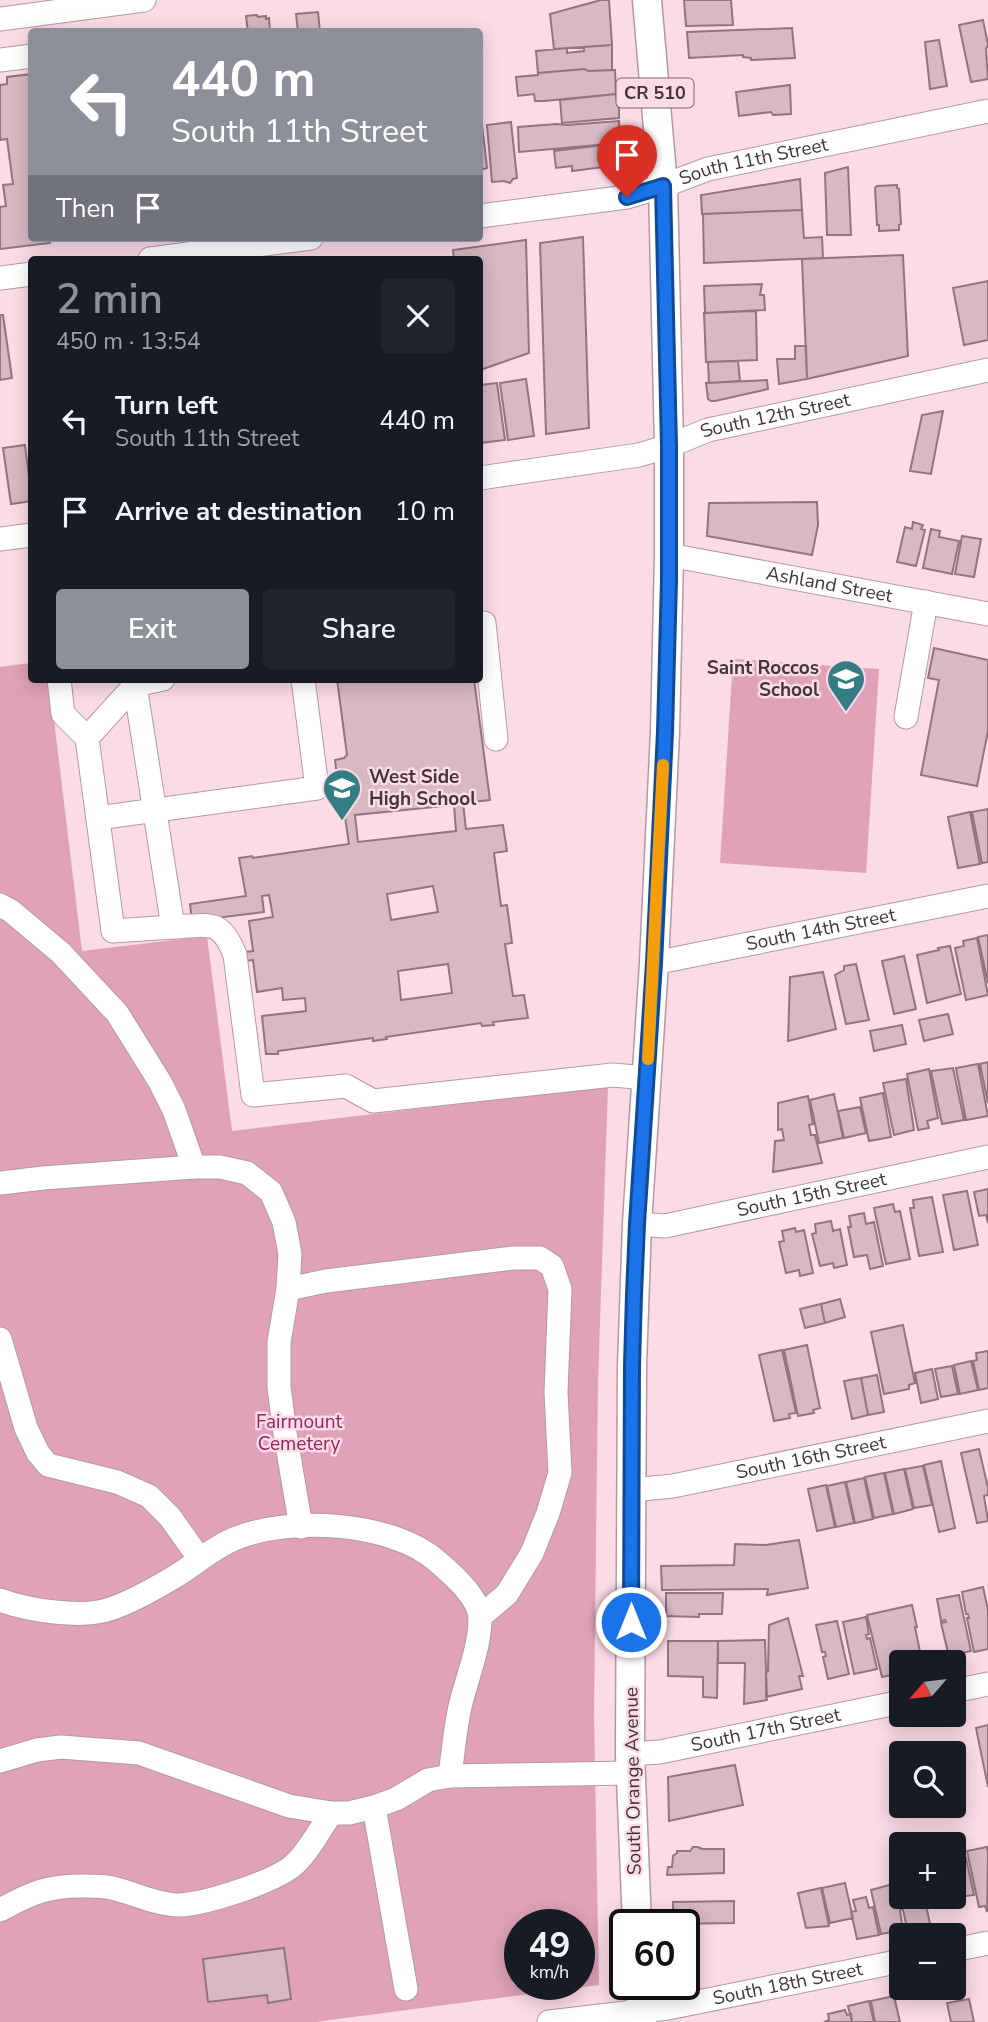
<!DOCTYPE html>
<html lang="en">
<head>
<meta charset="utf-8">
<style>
  :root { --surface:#171b24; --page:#20242c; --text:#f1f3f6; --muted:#9ea1a6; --accent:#8c9099 }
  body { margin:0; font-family:"Nunito Sans",sans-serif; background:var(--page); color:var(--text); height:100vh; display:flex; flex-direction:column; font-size:26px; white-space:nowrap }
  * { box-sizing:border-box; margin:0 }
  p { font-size:23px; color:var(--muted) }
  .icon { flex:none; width:38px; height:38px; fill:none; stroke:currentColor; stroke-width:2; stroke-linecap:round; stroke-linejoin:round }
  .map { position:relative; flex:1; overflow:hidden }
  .panel { position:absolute; left:28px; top:256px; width:455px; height:427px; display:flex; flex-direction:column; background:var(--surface); border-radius:7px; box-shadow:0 4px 18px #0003 }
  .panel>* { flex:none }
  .hud { position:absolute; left:28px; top:28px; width:455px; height:214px; border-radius:7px; box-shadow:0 4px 18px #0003; background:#8c9099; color:#fff; overflow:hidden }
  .needle { width:46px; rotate:242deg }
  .tools { position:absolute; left:889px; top:1650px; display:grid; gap:14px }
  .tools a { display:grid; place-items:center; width:77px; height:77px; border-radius:7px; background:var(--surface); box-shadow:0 4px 18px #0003; font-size:35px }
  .speed { position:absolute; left:504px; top:1909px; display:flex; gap:14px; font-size:35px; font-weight:700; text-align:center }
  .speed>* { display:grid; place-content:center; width:91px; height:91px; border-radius:50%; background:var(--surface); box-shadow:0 4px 18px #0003; line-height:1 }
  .speed small { font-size:18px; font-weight:400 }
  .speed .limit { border:4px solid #111; border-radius:10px; background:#fff; color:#111 }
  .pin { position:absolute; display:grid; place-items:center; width:60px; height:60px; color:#fff; margin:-72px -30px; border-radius:50% 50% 50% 0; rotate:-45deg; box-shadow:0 0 7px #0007 }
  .pin .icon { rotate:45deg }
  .me { position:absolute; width:77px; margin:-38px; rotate:0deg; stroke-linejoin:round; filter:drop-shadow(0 0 5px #0008) }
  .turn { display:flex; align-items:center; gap:24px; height:147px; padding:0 28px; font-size:32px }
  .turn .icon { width:91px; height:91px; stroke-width:2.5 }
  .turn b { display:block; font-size:49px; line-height:60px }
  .then { display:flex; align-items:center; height:66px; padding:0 28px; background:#0003; gap:14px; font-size:26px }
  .round { display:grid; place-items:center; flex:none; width:74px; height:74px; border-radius:7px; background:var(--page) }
  .head { display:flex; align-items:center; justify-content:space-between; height:119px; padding:0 28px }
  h1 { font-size:42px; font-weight:600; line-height:52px; color:var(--accent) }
  .primary-button { display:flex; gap:14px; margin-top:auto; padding:14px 28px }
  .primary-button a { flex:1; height:80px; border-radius:7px; background:var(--accent); color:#fff; font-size:28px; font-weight:600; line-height:80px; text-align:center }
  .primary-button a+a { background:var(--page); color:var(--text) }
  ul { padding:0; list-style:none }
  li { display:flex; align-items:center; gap:21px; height:91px; padding:0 28px }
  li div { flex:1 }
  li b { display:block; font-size:26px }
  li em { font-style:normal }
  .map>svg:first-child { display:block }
</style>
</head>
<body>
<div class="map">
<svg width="988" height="2022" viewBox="0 0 988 2022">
  <rect width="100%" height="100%" fill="#fbdbe6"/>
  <path fill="#e0a2b8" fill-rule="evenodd" d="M733,659L879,669L866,873L720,863Z
    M31,663L32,679H49L82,951L207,936L232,1131L608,1086L598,1382L594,1714L599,1985L315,2022H0V667ZM520,1925H579V1984H520Z"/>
  <path fill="#d7b8c3" stroke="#91757f" stroke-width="2" fill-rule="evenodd" d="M601,0H609L612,45L554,49L550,14Z
    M684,0H731L733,25L686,26Z
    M318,12L320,32H298L296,14Z
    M257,15L258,17L266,16V19L269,18L270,32H248L246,16Z
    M983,20L988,45L986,49L988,79L971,82L959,25Z
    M792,28L795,58L751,60V58L743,57V55L689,58L687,32Z
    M939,40L947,86L930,89L925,42Z
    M612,45V70L588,71L585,69L538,73L536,51L567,48V53L584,51V47Z
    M585,69L588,71L615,70L616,94L544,101H535L534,94L518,96L516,77L538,75V73Z
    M32,74V238H49L50,243L0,249V207L6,206L3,185L13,184L7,139L0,140V85L7,84V77Z
    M790,85L791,114L773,115L771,112L739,116L736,92Z
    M616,94L617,103H619V118L562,123L560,100Z
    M480,107L487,168L480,170Z
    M619,121L620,143L519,152L518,127L557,124L567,125Z
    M511,122L517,178L513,179L510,183L504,181L492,182L487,125Z
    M620,143L623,168L604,171L603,167L572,171V166L556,168L554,151Z
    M848,167L851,235H827L825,173Z
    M800,179L802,210L702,214L701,195Z
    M897,185V188L899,189L901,224L899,225V230L879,231V225H877L875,188L877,186Z
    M802,210L804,238L822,237L823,258L704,263L703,214Z
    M583,237L589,428L546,434L540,243Z
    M526,240L529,353L480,370V259H454L453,250Z
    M903,255L908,356L807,379L802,259Z
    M988,281V340L964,345L953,288Z
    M762,284L760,295H764L765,310L705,313L704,286Z
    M756,311L757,360L706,362L704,313Z
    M0,315H3L12,378L0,380Z
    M795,346H806L807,379L779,384L777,359H795Z
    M738,361L740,381L709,383L708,362Z
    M526,379L534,436L508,440L500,383Z
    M767,380L768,389L715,401H711L708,399L706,383Z
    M497,383L505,440L480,443V385Z
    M943,411L931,474L910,471L922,415Z
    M25,445L32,501L11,504L3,448Z
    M817,502L818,525L812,555L707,536L709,503Z
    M913,522L923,525L921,529L925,530L916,566L897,562L905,527L912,529Z
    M931,529L940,531L939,537L959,541L952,574L923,568Z
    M962,536L981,539L974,577L955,574Z
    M934,648L988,660V731L977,786L921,775L939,680L928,678Z
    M337,679H474L490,800L463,803L466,829L503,825L507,851L494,853L501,906L507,905L512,943L505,944L513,996L524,995L528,1018L493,1022L494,1025L482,1026L481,1023L386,1037L387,1039L373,1041V1038L278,1051V1054H266L262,1016L306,1011L305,998L283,1000L282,988L257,992L253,960L246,961L244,952L253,951L249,921L273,917L269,895L262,896L264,912L192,921L190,904L246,896L239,858L252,856L253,858L349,844L345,817L342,818L335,760L344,758L347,755ZM454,805L456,831L358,842L355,815ZM433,886L438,912L391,920L387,894ZM448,964L452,993L401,1000L398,971Z
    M988,809V862L982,863L972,812Z
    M970,812L980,864L958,868L948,817Z
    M988,935V983L978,937Z
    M977,938L988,995L966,1000L955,948L964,946L963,941Z
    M950,946L961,994L927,1003L917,955L939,950L938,948Z
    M904,956L916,1009L894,1014L882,961Z
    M856,964L869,1020L846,1024L835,975L844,970V966Z
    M823,972L836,1029L788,1041L790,977Z
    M948,1014L953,1034L924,1041L919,1020Z
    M902,1025L906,1044L874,1051L870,1031Z
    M988,1062V1103L980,1064Z
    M978,1064L988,1116L966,1120L956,1068Z
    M953,1068L964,1120L942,1124L931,1071Z
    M929,1069L938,1118L927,1121L929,1128L918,1130L907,1074Z
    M906,1079L914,1130L894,1135L883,1083Z
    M883,1093L891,1137L869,1141L860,1098Z
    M834,1094L843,1138L819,1143L810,1100Z
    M808,1096L813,1124L809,1125L811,1135H815L822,1163L773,1172L775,1141L784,1140L782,1129L778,1130V1103Z
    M860,1107L866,1133L844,1138L838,1111Z
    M988,1189V1223L986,1215L979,1216L974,1192Z
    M967,1191L978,1245L954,1250L943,1195Z
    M932,1197L943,1252L919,1256L910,1208H914L913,1200Z
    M893,1204L895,1212L900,1211L910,1259L886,1264L874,1208Z
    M864,1213L866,1224L874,1222L883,1266L870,1269L867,1255L854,1257L848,1227H851L849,1216Z
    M831,1221L833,1231L840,1229L847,1265L834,1268L833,1263L820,1266L812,1234L816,1233L815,1224Z
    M795,1228L796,1232L804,1230L813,1273L800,1276L799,1270L786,1273L779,1242L784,1241L782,1231Z
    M840,1299L845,1317L825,1323L821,1304Z
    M821,1304L825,1323L805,1328L800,1309Z
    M903,1325L915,1383L909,1385V1389L884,1394L871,1332Z
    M807,1345L820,1408L813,1410L814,1413L798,1416L784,1350Z
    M782,1350L796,1413L789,1414L790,1418L774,1421L759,1355Z
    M988,1351V1388L979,1390L973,1361L977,1360L976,1353Z
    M971,1361L978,1390L960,1394L954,1365Z
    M952,1366L958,1394L941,1397L935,1369Z
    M932,1369L938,1399L921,1403L915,1373Z
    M877,1375L884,1412L868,1415L861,1378Z
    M861,1378L868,1415L852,1419L844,1381Z
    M979,1449L988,1488V1495L984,1496L988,1521L977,1523L961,1453Z
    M941,1461L955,1528L939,1532L924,1465Z
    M923,1466L932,1505L914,1508L905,1469Z
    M904,1469L913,1509L894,1514L885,1473Z
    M884,1473L893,1514L874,1518L865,1477Z
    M864,1478L873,1519L855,1523L846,1482Z
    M845,1482L854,1523L836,1527L827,1486Z
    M826,1485L835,1527L817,1531L808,1489Z
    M799,1540L808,1588L767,1595L768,1589L662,1590L661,1566L734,1565L735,1544L766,1545Z
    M983,1587L988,1610V1649L974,1652L967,1618H969L968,1614H966L962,1592Z
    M666,1593H723L722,1614H699V1617L666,1616Z
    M959,1595L971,1651L962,1653L963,1659L950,1661L941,1623L946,1622L945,1620L941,1621L937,1599Z
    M912,1605L917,1627H915L922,1662H901V1673L882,1677L867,1615Z
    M866,1617L869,1634L866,1635L867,1639L870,1638L877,1669L854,1674L843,1622Z
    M788,1618L803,1676H799L802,1689L766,1697V1673L768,1671L769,1625Z
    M837,1621L849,1674L828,1679L823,1657L826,1656L825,1652H822L816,1625Z
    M765,1640L767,1700L744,1704L745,1663H718V1641Z
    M668,1641H718L717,1698L703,1697V1677L668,1676Z
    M988,1725V1787L976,1728Z
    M735,1765L743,1805L669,1821L668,1777Z
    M693,1847H698L702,1849H724V1873L667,1875L668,1867H672L673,1856L677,1853V1851H690Z
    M987,1847L988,1853L987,1912L985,1906L979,1907L967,1851Z
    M962,1854L963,1859L966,1858L974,1895L950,1898L954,1897V1856Z
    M897,1882H901V1897H924L931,1928L908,1933Z
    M845,1883L853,1918L830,1923L822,1888Z
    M893,1884L896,1899L900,1902L901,1909L900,1911L903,1930L881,1934L871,1890Z
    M821,1888L829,1926L806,1928L798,1893Z
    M866,1897L869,1908L873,1907L879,1935L857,1939L851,1912L856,1911L853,1900Z
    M734,1901V1923L673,1924V1902Z
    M284,1948L291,1999L268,2003L267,1995L208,2002L203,1959Z
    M894,1996L900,2022H875L871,2001Z
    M969,1999L974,2022H951L947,2003Z
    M869,2001L874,2022H852L848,2006Z
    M845,2010L847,2015L851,2014L852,2022H824L829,2020L828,2014Z"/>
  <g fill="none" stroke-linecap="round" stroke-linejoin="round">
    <defs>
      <g id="minor">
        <path d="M0,19L144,0"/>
        <path d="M0,60L32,56"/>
        <path id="s1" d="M480,216L627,197L663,186L708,169L988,111"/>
        <path d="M150,259L311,238"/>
        <path d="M0,278L32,274"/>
        <path id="s2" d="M480,478L639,455L669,446L708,430L988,370"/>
        <path d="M0,539L32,535"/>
        <path id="s3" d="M669,555L988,614"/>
        <path d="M480,624L484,623L496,739"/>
        <path d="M59,679L63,714L87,738L113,931L173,927"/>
        <path d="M135,685L173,927C209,926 220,917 235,955L253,1095L346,1086L373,1101L613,1075L647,1078"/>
        <path d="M906,717L926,602"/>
        <path d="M87,738L135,685L163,679"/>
        <path d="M98,818L317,788L303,679"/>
        <path d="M0,905L11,911L61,953L117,1013L160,1082L174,1110L194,1167"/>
        <path id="s4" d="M654,963L988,896"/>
        <path d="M0,1183L43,1178L194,1167H220L247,1173L271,1192L284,1222L290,1254L288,1289L279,1342V1387L285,1433L301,1527"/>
        <path id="s5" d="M637,1224L665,1226L988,1157"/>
        <path d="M288,1289L326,1281L513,1258H540L552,1266L560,1289L556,1392L560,1473L548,1513L532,1553L507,1594L480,1617"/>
        <path d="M0,1339L26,1428L38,1453L48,1465L117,1482L149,1496L170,1517L199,1558"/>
        <path id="s6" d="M632,1490L673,1486L988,1421"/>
        <path d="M0,1600C27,1610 82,1619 110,1609C132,1602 156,1588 176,1576C196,1564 212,1548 234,1539C289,1516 390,1521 437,1561C452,1574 480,1598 480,1619C480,1648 466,1680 460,1707C455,1729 453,1753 450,1776"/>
        <path d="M954,1691L988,1684"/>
        <path id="s7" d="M630,1754L660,1752L901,1702"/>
        <path d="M0,1761L37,1750L61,1747L139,1753L289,1806L331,1813H349L374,1807L396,1799L428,1780L450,1776L631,1773"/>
        <path d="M374,1807L406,1989"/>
        <path d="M0,1910C31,1893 49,1885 86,1886C94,1886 104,1886 112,1888C134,1893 157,1905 179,1905C206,1904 269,1883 290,1868C305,1858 321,1828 331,1813"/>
        <path d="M954,1950L988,1943"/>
        <path id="s8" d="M549,2022L668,2008L901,1961"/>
      </g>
      <path id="major" d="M637,1925L630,1754L632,1366L637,1224L654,963L665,732L669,555V446L663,186L647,0
        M640,1984L642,2022"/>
    </defs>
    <use href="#minor" stroke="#b698a3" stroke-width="25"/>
    <use href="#major" stroke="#b698a3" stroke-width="31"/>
    <use href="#minor" stroke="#fff" stroke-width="23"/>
    <use href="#major" stroke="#fff" stroke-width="28"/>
  </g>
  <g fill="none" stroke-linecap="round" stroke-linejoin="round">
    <defs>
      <path id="route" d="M627,197L663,186L669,446V580L665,732L654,963L637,1224L634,1295L632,1366L631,1622"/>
    </defs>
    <use href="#route" stroke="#114b97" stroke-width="18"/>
    <use href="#route" stroke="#1a73e8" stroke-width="12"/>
    <path stroke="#f59e0b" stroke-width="12" d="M648,1059L663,765"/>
  </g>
  <defs>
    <symbol id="school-pin" viewBox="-11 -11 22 30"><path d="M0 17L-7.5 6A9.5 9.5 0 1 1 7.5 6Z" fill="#357d85" stroke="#fbdbe6"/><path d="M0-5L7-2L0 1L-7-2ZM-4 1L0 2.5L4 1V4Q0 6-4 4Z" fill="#fff"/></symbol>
  </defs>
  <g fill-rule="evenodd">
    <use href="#school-pin" x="824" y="657" width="44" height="60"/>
    <use href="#school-pin" x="320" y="766" width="44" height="60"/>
  </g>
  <g text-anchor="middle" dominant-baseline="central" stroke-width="5" stroke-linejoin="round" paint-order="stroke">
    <rect fill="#fbdbe6" stroke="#7a686e" stroke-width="2" x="616.5" y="78.5" width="77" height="29" rx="5"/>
    <g font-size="18" font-weight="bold" fill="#42363a">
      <text x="655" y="93">CR 510</text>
    </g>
    <g font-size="19" fill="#42363a" stroke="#fbdbe6">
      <text stroke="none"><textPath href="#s1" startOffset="280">South 11th Street</textPath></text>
      <text stroke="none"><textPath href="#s2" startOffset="303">South 12th Street</textPath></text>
      <text stroke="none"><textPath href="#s3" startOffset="163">Ashland Street</textPath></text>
      <text stroke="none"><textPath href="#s4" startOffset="170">South 14th Street</textPath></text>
      <text stroke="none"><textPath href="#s5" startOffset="178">South 15th Street</textPath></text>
      <text stroke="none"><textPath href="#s6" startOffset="182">South 16th Street</textPath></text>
      <text stroke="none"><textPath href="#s7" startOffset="138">South 17th Street</textPath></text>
      <text transform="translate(633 1781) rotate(-91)">South Orange Avenue</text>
      <text stroke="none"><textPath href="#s8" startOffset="242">South 18th Street</textPath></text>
    </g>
    <g font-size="19" font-weight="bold" fill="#42363a" stroke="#fbdbe6" text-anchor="end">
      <text x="819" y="668">Saint Roccos<tspan x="819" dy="22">School</tspan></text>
      <text x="369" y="777" text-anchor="start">West Side<tspan x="369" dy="22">High School</tspan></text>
    </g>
    <g font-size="19" fill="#8f2759" stroke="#fbdbe6">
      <text x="299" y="1422">Fairmount<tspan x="299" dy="22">Cemetery</tspan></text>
    </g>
  </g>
</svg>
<div class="tools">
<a><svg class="needle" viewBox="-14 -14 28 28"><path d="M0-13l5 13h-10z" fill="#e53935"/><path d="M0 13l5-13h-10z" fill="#9ea1a6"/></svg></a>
<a><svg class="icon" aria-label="search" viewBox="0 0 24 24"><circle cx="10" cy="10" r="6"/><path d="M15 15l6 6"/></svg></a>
<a>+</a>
<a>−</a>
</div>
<div class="speed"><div>49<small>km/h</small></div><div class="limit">60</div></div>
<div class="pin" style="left:627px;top:197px;background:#d93025"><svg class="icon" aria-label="arrive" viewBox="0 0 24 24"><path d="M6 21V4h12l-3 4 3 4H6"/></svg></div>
<svg class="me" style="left:631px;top:1622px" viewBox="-20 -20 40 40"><circle r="17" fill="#1a73e8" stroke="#fff" stroke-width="3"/><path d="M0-11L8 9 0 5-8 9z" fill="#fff"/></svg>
<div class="hud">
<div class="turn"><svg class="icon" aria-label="left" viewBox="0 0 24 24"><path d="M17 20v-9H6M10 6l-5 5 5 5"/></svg><div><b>440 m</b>South 11th Street</div></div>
<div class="then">Then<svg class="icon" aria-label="arrive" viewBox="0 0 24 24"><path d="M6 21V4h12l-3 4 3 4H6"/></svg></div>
</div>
<section class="panel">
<div class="head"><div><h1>2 min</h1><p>450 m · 13:54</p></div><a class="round"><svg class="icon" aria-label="close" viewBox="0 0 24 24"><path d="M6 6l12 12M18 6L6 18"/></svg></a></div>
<ul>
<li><svg class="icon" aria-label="left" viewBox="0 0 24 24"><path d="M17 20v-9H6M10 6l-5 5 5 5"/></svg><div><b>Turn left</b><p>South 11th Street</p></div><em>440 m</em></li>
<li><svg class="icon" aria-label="arrive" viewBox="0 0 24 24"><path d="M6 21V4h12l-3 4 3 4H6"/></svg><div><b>Arrive at destination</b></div><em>10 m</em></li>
</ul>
<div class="primary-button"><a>Exit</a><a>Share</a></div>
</section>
</div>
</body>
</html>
